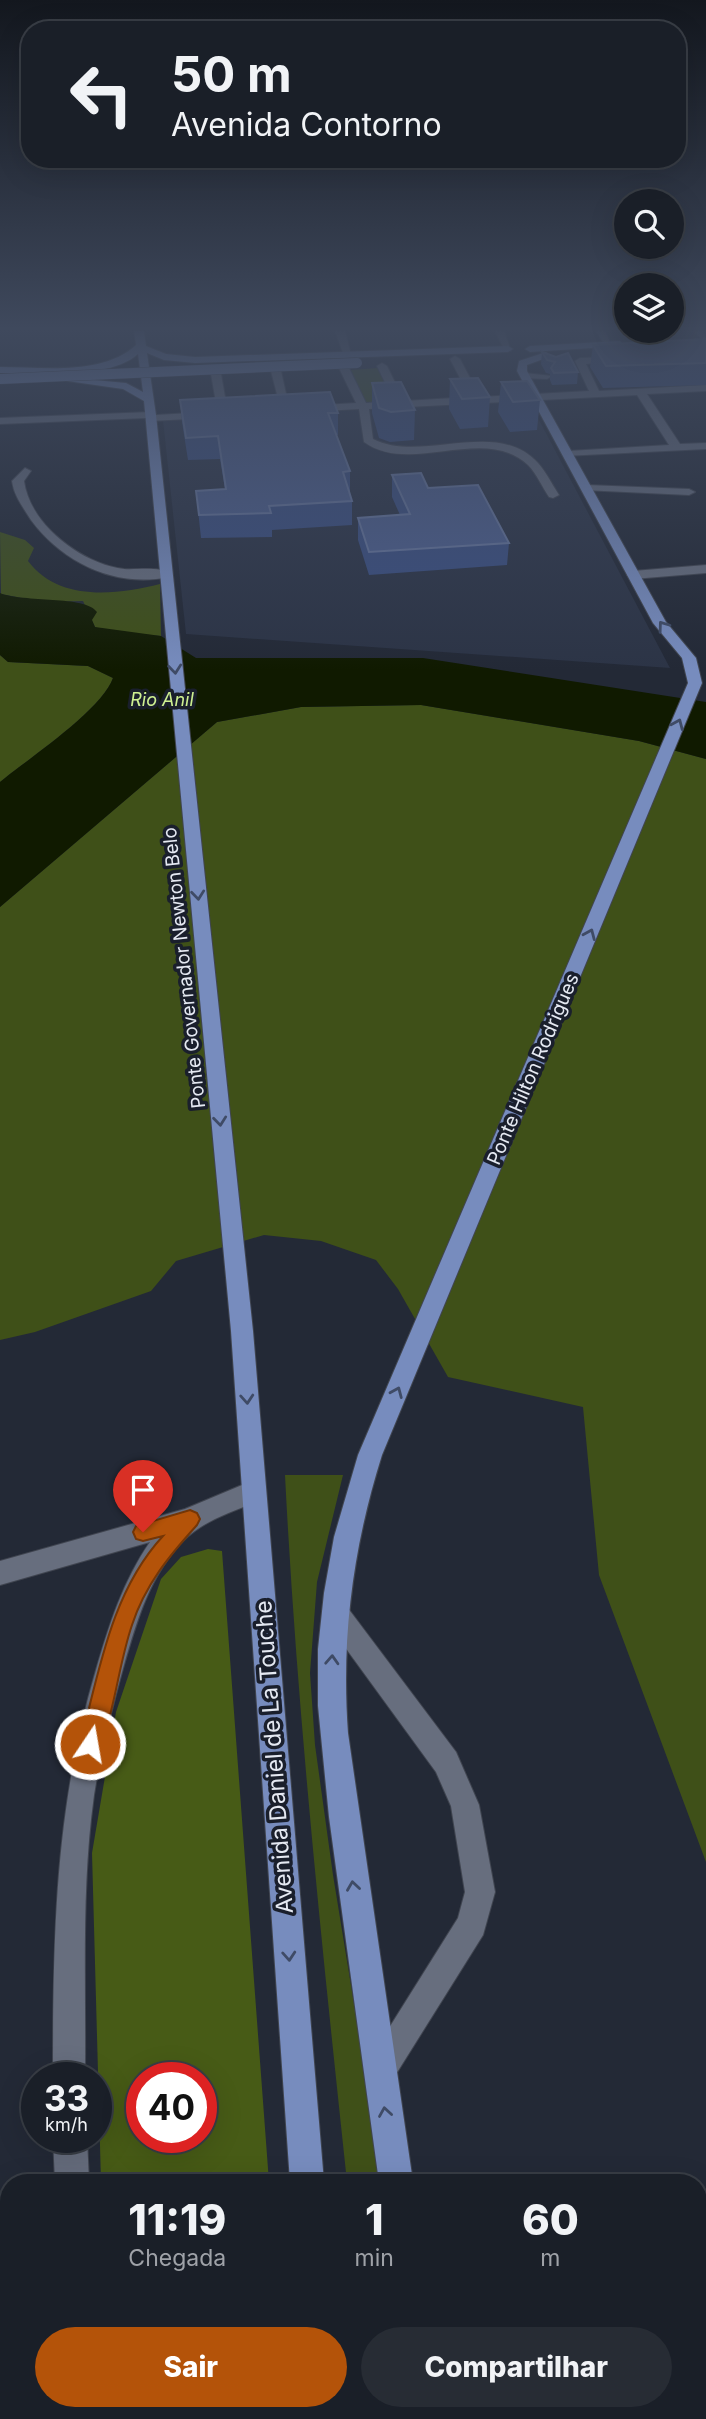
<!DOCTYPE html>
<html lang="pt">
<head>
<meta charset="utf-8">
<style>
  :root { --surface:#1a1f28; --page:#272c34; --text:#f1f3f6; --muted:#9fa2a8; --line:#383d45; --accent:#b45309 }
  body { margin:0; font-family:Inter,sans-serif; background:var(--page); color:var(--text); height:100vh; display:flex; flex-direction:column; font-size:26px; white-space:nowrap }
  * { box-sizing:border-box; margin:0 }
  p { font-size:23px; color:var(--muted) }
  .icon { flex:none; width:38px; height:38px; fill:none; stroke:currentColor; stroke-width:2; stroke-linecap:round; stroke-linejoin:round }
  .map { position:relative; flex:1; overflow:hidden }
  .details { position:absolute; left:0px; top:2174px; width:707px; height:247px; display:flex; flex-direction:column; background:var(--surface); border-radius:28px 28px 0 0; box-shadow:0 7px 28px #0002,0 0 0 2px var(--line) }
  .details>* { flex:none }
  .hud { position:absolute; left:21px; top:21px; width:665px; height:147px; border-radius:28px; box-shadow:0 7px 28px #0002,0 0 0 2px var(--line); background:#1a1f28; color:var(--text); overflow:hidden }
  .buttons { position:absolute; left:614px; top:189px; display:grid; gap:14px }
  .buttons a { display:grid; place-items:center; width:70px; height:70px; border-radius:50%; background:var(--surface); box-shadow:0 7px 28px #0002,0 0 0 2px var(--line); font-size:35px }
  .speed { position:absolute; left:21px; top:2062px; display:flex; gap:14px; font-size:35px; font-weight:700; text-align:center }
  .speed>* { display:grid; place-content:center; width:91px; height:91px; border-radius:50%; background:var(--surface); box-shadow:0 7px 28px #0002,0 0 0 2px var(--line); line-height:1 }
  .speed small { font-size:18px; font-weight:400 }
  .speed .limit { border:10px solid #d22; background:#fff; color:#111 }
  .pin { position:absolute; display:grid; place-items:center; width:60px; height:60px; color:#fff; margin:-72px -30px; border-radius:50% 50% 50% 0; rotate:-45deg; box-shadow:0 0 7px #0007 }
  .pin .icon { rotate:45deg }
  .me { position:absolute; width:77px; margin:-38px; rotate:12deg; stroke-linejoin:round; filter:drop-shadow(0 0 5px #0008) }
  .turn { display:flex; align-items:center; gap:24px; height:147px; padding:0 35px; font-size:32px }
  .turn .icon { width:91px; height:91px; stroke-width:2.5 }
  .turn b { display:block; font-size:49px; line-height:60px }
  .eta { display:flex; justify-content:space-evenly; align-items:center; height:119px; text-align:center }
  .eta b { font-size:42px; font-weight:800; line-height:49px }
  .cta { display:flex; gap:14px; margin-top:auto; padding:14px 35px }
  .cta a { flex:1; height:80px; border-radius:42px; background:var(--accent); color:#fff; font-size:28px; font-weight:800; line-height:80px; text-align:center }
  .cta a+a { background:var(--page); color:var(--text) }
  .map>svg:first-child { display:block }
</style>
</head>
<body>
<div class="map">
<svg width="706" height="2419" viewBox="0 0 706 2419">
  <rect width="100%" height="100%" fill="#232936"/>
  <path fill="#2c3446" d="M529,401L670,668L186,634L163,420Z"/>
  <path fill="#3f5018" d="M378,368L393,401L365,403L351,370Z
    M0,532L25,540L34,548L28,561C59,602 116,595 160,584L161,636L105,631L95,627L83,601L43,602L1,594Z
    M0,655L8,662L88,666L113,678C102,710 28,759 0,782Z
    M421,705L639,741L706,759V1862L599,1575L583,1407L448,1377L398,1289L376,1260L321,1241L264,1235L176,1261L151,1291L35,1332L0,1340V907L217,722L301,707Z
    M285,1475H343L317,1582L310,1673L315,1745L333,1875L383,2182H347C322,1947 297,1712 285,1475Z"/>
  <path fill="#475b16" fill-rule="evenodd" d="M208,1549L222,1551L269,2182H101L92,1853L116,1712L161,1579L181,1557ZM142,2077H201V2137H142Z
    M108,2412H286L287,2419H108Z"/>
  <path fill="#101a00" d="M0,593C24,603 85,595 97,612L92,620L95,627L161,636L196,658H423L706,702V759L639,741L421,705L301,707L217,722L0,907V782C28,759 102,710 113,678L88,666L8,662L0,655Z"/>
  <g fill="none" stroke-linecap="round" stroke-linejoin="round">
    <defs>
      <path id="minor" d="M335,331H345L351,355L343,353Z
        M495,331H504L511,351H505Z
        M596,331H605L612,347H606Z
        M694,331H703L706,343Z
        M455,356L460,359L480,397L589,391L575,361L580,358L619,357L624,360L586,364L599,391L706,385V391L647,394L680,444L706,443V449L564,456L562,454L568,451L669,445L637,395L369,409L373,439C422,464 496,417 538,463C546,472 552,484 559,495L553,498L549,497C542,487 537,474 528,465C484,424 411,476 364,442L359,409L307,412L302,409L307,406L356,403L339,368L344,365L349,368L366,403L394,401L377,366L382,363L387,366L404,401L470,397L450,359Z
        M276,368L281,371L290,412L281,410L271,371Z
        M216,371L221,374L228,414L223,417L218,414L211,374Z
        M525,373L552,376L547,379L521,378Z
        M151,412L156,415L208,412L213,415L208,418L151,421L146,418L0,424V418Z
        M25,468L31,471L24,481C30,525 82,564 124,569C137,570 161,566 171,574L169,577C115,588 63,563 31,520C23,507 14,496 12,481Z
        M587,485L689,489L695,492L689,495L583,490V486Z
        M706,565V573L633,579L627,575L633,571Z
        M254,1480L263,1483L266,1491L263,1499C235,1511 205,1519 183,1541C150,1575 137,1620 124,1665C112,1708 101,1751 94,1795C81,1888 86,1983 85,2077H53C53,1935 55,1807 96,1670C109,1625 123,1581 150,1542L0,1585V1561L185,1509Z
        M335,1599L344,1603L456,1752L479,1805L495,1892L483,1935L391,2082L380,2087L369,2082L364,2071L369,2060L458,1918L465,1892L451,1806L436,1772L326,1621L322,1612L326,1603Z
        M53,2137H87L89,2182H55Z
        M698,2268L706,2271V2307L698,2304Z
        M9,2363V2399L0,2401V2365Z
        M62,2412H98V2419H62Z
        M504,2412H540L541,2419H505Z"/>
      <path id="major" d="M134,331H144L146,346L166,354L195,357L508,346L513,349L508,352L195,363L164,360L147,353L156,415L253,1331L324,2182H290L231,1331L144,401L123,389L67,381L72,378L126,383L143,392L138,354C110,380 36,373 0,373V367C43,367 102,376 136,345Z
        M620,341L623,346L530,352L525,349L530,346Z
        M546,352L549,357L527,365V371L666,622L696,658L702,683L382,1455C353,1547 341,1637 348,1733L413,2182H379L329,1817L318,1706V1649L324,1593L334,1537L358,1455L688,683L682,658L653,623L517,371L519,361Z
        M307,2412H343L344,2419H308Z
        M412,2412H448L450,2419H414Z"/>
    </defs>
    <use href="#minor" stroke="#404550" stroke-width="2"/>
    <use href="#major" stroke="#404550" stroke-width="2"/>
    <use href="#minor" fill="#676e7e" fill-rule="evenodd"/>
    <use href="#major" fill="#778cbe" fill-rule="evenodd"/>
    <defs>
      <path id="major-bridge" d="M0,379L357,363"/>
    </defs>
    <use href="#major-bridge" stroke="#404550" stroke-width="11" stroke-linecap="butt"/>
    <use href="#major-bridge" stroke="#778cbe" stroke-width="10"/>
  </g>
  <path fill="#3b4f81" d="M706,339V385L603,388L590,367L593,345Z
    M542,352L578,372L577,384L552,385L550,380V374L546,373L541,364Z
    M450,379L490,397L488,427L460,429L449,409Z
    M501,382L540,400L537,430L510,432L498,412Z
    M372,383L415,410L414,440L390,442L379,438L372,413Z
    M180,400L338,413V435H336L350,471V495L352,501V525L272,530V537L201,538L196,491L225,489L220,459L188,460L182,422Z
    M392,475L509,543L507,565L369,575L358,540V518L400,515L392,497Z"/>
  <path fill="#4d5f8e" stroke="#65759d" stroke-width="2" d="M706,339V363L606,366L593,345Z
    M542,352L556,357L568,353L578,372L554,373L551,368L555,362L547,360Z
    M478,378L490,397L462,399L450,379Z
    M527,381L540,400L513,402L501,382Z
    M401,382L415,410L391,412L379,408L372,383Z
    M330,392L338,413H328L350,471L343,472L352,501L269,506L271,513L199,515L196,491L226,489L218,436L186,438L180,400Z
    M421,473L428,488L478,485L509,543L369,552L358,518L410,514L392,475Z"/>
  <defs><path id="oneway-chevron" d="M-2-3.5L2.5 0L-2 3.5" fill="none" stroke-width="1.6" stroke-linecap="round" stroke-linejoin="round" transform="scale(1.75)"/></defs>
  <g stroke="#3f4b66">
    <use href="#oneway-chevron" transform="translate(663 626) rotate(-126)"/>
    <use href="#oneway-chevron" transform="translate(175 669) rotate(84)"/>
    <use href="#oneway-chevron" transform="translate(678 724) rotate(-67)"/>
    <use href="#oneway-chevron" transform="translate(198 895) rotate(84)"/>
    <use href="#oneway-chevron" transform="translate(590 934) rotate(-67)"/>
    <use href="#oneway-chevron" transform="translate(220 1121) rotate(84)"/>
    <use href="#oneway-chevron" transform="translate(397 1392) rotate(-67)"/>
    <use href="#oneway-chevron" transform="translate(247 1399) rotate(86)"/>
    <use href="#oneway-chevron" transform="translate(332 1660) rotate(-87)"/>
    <use href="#oneway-chevron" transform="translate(353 1886) rotate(-98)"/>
    <use href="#oneway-chevron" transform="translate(289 1956) rotate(86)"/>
    <use href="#oneway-chevron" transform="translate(385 2112) rotate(-99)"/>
  </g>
  <linearGradient id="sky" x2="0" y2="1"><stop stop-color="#13171e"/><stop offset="0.49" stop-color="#3f495d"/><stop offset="1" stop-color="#3f495d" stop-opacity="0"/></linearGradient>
  <rect width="706" height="670" fill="url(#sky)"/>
  <path fill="#b45309" stroke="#753606" stroke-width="2" d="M190,1510L197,1513L200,1519L197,1525C169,1556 145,1585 132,1625C118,1666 115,1712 98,1752L90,1755L83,1752L80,1744C99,1672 111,1592 163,1536L143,1541L136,1539L133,1532L136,1526Z"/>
  <g text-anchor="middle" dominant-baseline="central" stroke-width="7" stroke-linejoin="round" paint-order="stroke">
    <g font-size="18" font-style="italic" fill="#cef091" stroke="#1a1f2c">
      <text x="162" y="699">Rio Anil</text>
    </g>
    <g font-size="19" fill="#e5e9f2" stroke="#1a1f2c">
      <text transform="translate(184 968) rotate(-96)">Ponte Governador Newton Belo</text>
      <text transform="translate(533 1069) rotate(-67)">Ponte Hilton Rodrigues</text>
    </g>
    <g font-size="23" fill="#e5e9f2" stroke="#1a1f2c">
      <text transform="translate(274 1757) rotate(-94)">Avenida Daniel de La Touche</text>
    </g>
  </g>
</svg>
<div class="buttons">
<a><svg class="icon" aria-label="search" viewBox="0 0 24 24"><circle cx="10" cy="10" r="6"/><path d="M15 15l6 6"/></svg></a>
<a><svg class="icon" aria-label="layers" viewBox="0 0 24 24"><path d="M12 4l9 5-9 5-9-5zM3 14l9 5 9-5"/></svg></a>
</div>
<div class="speed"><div>33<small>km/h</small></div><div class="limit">40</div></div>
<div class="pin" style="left:143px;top:1532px;background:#d93025"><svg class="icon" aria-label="arrive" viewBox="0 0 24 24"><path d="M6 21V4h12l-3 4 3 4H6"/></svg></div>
<svg class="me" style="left:90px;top:1744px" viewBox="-20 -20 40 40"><circle r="17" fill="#b45309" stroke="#fff" stroke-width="3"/><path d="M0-11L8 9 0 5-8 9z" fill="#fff"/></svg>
<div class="hud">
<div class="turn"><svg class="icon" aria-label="left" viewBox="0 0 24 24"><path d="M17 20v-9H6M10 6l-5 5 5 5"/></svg><div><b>50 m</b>Avenida Contorno</div></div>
</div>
<section class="details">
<div class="eta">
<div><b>11:19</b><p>Chegada</p></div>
<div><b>1</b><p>min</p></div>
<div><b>60</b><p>m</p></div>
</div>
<div class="cta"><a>Sair</a><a>Compartilhar</a></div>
</section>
</div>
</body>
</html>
